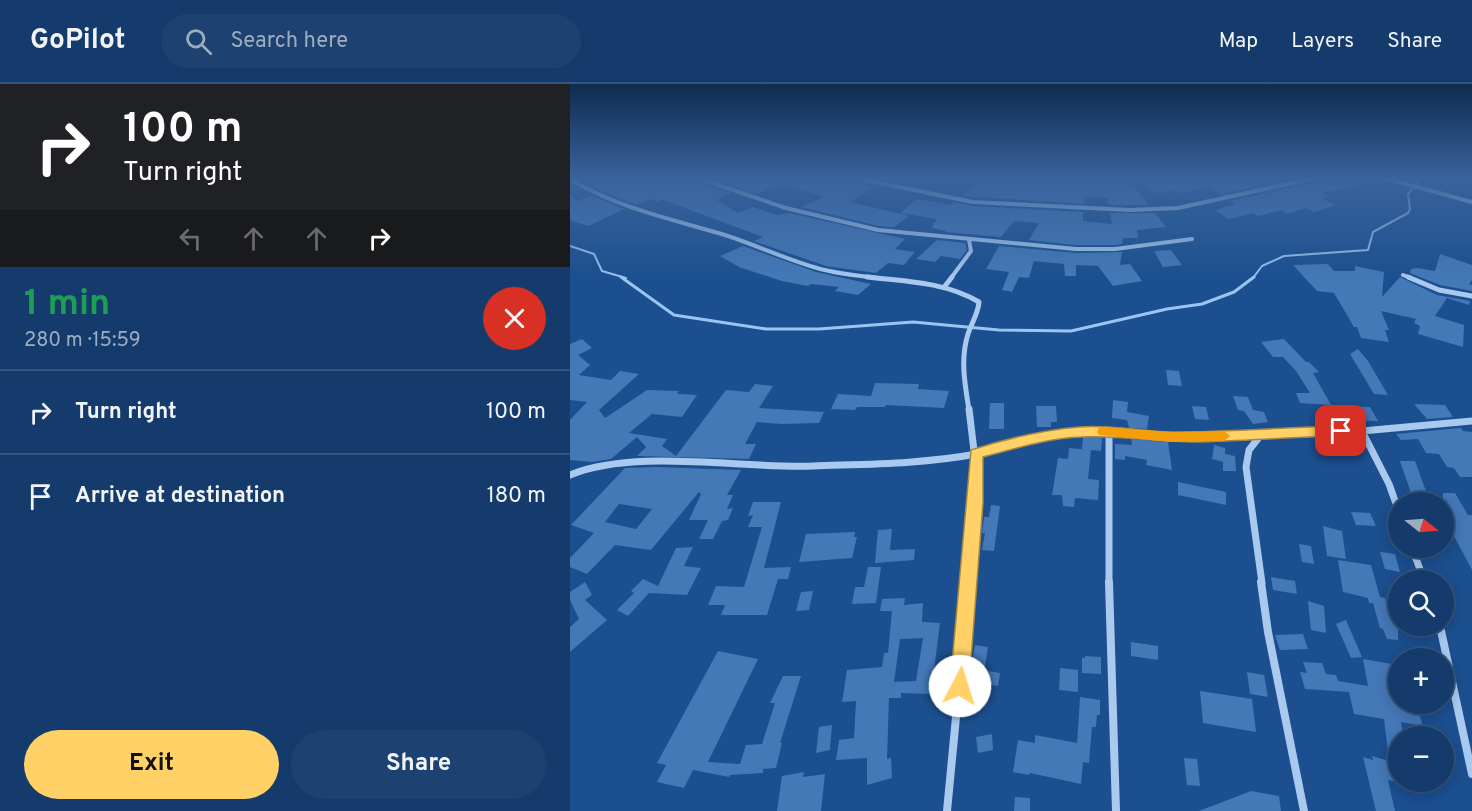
<!DOCTYPE html>
<html lang="en">
<head>
<meta charset="utf-8">
<style>
  :root { --surface:#143b6b; --page:#1d4271; --text:#f1f3f6; --muted:#9dadc1; --line:#33557e; --accent:#ffd166 }
  body { margin:0; font-family:Overpass,sans-serif; background:var(--page); color:var(--text); height:100vh; display:flex; flex-direction:column; font-size:22px; white-space:nowrap }
  * { box-sizing:border-box; margin:0 }
  p { font-size:20px; color:var(--muted) }
  .icon { flex:none; width:33px; height:33px; fill:none; stroke:currentColor; stroke-width:2; stroke-linecap:round; stroke-linejoin:round }
  .map { position:relative; flex:1; overflow:hidden }
  .side { display:flex; flex-direction:column; background:var(--surface); width:570px }
  .side>* { flex:none }
  .top-card { background:#202124; color:#fff; overflow:hidden }
  .needle { width:39px; rotate:107deg }
  .tools { position:absolute; left:818px; top:408px; display:grid; gap:12px }
  .tools a { display:grid; place-items:center; width:66px; height:66px; border-radius:50%; background:var(--surface); box-shadow:0 3px 15px #0003,0 0 0 2px var(--line); font-size:30px }
  .pin { position:absolute; display:grid; place-items:center; width:51px; height:51px; color:#fff; margin:-26px; border-radius:12px; box-shadow:0 3px 9px #0006 }
  .me { position:absolute; width:66px; margin:-33px; rotate:5deg; stroke-linejoin:round; filter:drop-shadow(0 0 4px #0008) }
  .turn { display:flex; align-items:center; gap:21px; height:126px; padding:0 24px; font-size:27px }
  .turn .icon { width:78px; height:78px; stroke-width:2.5 }
  .turn b { display:block; font-size:42px; line-height:51px }
  .lanes { display:flex; align-items:center; height:57px; padding:0 24px; background:#0003; justify-content:center; gap:30px; direction:ltr }
  .lanes .off { opacity:.35 }
  .round { display:grid; place-items:center; flex:none; width:63px; height:63px; border-radius:32px; background:var(--page) }
  .overview { display:flex; align-items:center; justify-content:space-between; height:102px; padding:0 24px }
  h1 { font-size:36px; font-weight:700; line-height:45px; color:#1e9e55 }
  .button { display:flex; gap:12px; margin-top:auto; padding:12px 24px }
  .button a { flex:1; height:69px; border-radius:36px; background:var(--accent); color:#111; font-size:24px; font-weight:700; line-height:69px; text-align:center }
  .button a+a { background:var(--page); color:var(--text) }
  ul { padding:0; list-style:none }
  li { display:flex; align-items:center; gap:18px; height:84px; padding:0 24px; border-top:2px solid var(--line) }
  li div { flex:1 }
  li b { display:block; font-size:22px }
  li em { font-style:normal }
  header { display:flex; align-items:center; gap:36px; box-sizing:border-box; height:84px; padding:0 30px; background:var(--surface); border-bottom:2px solid var(--line) }
  header strong { font-size:28px }
  nav { display:flex; gap:33px; margin-inline-start:auto; font-size:21px }
  .search { width:420px; height:54px; background:var(--page); display:flex; align-items:center; gap:15px; box-sizing:border-box; padding:0 21px; border-radius:33px; color:var(--muted); font-size:22px }
  main { display:flex; flex:1; min-height:0 }
  .map>svg:first-child { display:block }
</style>
</head>
<body>
<header>
<strong>GoPilot</strong>
<div class="search"><svg class="icon" aria-label="search" viewBox="0 0 24 24"><circle cx="10" cy="10" r="6"/><path d="M15 15l6 6"/></svg>Search here</div>
<nav><a>Map</a><a>Layers</a><a>Share</a></nav>
</header>
<main>
<section class="side">
<div class="top-card">
<div class="turn"><svg class="icon" aria-label="right" viewBox="0 0 24 24"><path d="M7 20v-9h11M14 6l5 5-5 5"/></svg><div><b>100 m</b>Turn right</div></div>
<div class="lanes"><svg class="icon off" aria-label="left" viewBox="0 0 24 24"><path d="M17 20v-9H6M10 6l-5 5 5 5"/></svg><svg class="icon off" aria-label="ahead" viewBox="0 0 24 24"><path d="M12 20V5M6 11l6-6 6 6"/></svg><svg class="icon off" aria-label="ahead" viewBox="0 0 24 24"><path d="M12 20V5M6 11l6-6 6 6"/></svg><svg class="icon" aria-label="right" viewBox="0 0 24 24"><path d="M7 20v-9h11M14 6l5 5-5 5"/></svg></div>
</div>
<div class="overview"><div><h1>1 min</h1><p>280 m · 15:59</p></div><a class="round" style="background:#d93025;color:#fff"><svg class="icon" aria-label="close" viewBox="0 0 24 24"><path d="M6 6l12 12M18 6L6 18"/></svg></a></div>
<ul>
<li><svg class="icon" aria-label="right" viewBox="0 0 24 24"><path d="M7 20v-9h11M14 6l5 5-5 5"/></svg><div><b>Turn right</b></div><em>100 m</em></li>
<li><svg class="icon" aria-label="arrive" viewBox="0 0 24 24"><path d="M6 21V4h12l-3 4 3 4H6"/></svg><div><b>Arrive at destination</b></div><em>180 m</em></li>
</ul>
<div class="button"><a>Exit</a><a>Share</a></div>
</section>
<div class="map">
<svg width="902" height="727" viewBox="0 0 902 727">
  <rect width="100%" height="100%" fill="#1b4f8f"/>
  <g fill="none" stroke-linecap="round" stroke-linejoin="round">
    <path stroke="#9cc4f0" stroke-width="2" d="M0,162L24,170L32,187L56,194
      M683,194L692,182L714,172L798,166L803,148L838,129L840,125L838,110L851,94"/>
    <path stroke="#9cc4f0" stroke-width="3" d="M51,193L104,231L196,245H249L343,238L429,246L501,247L597,225L632,220L664,208L684,193"/>
  </g>
  <path fill="#4478b7" fill-rule="evenodd" d="M30,94H124L127,98L160,109L147,116L168,129L183,123L207,131L219,129L335,155L325,165L345,168L334,181L318,179L306,189L256,182L184,157L193,153L91,115L90,118L80,115L66,121L30,106L18,98Z
    M140,94H281L284,98L305,102L280,118L339,132L324,143L309,142L231,123L254,113L211,99L187,110Z
    M412,94H557L579,121H539L537,114L514,113V120L392,112Z
    M566,94H727L650,110L639,103L609,109L604,106L585,109Z
    M749,94H772L788,102L752,109L759,112L752,115L766,121L744,128L736,124L717,130L711,126L688,132L683,129L659,135L645,126L666,120L660,117L746,98Z
    M0,111L8,117L21,111L54,125L18,142L0,136Z
    M347,115L381,121L384,118L403,122L513,128V137L542,140L540,129H585L596,143L567,146L568,154H553L552,160L545,161H506L459,156L469,139L444,137L431,153L375,148L377,147L361,144L367,135L330,129Z
    M367,156L395,159L397,166L390,175L371,172L365,178L346,175Z
    M173,162L246,188L301,200L288,211L265,207L269,203L241,200L238,202L212,197L169,183L150,172Z
    M429,162L506,169L552,168L550,181L560,180L572,197L543,202L528,182L506,181V192H495L494,180L464,177L459,194L449,193L442,208L432,206L439,188L416,185Z
    M601,166L612,181L593,183L584,167Z
    M870,170L902,181V196L899,200L902,201V207L870,201L840,189L841,185L847,184L865,187Z
    M758,180L764,187H785V182L814,188L812,213L830,193L867,211L900,217L899,221L877,214L865,232L894,241L893,263L848,250L850,242L844,239L846,235L811,227L819,246H815L819,258L791,254L787,243H784L764,209L747,207L723,181Z
    M12,255L22,264L8,271L20,281L9,291L41,296L50,287L69,290L29,326L35,334L77,306L109,307L107,309L109,310L127,311L112,333L82,330L59,349L97,355L92,362L106,372L156,306L179,308L185,300L203,302L189,324L254,328L249,339L212,340L187,338L175,360H186L179,375L67,372L76,363L67,353L41,375L22,378L0,376V336L17,318L0,316V260Z
    M714,255L736,278H739L749,288L743,289L761,321L730,319L726,309H740L726,287L713,273H703L691,258Z
    M788,265L798,277L818,311L804,310L780,270Z
    M596,286L609,287L612,302L598,301Z
    M305,299L349,300L348,305L379,307L374,324L316,321L315,323H287L285,326L261,325L268,310L301,312Z
    M663,312L678,313L683,326L694,328L698,338L683,340L674,327L668,326Z
    M543,316L558,318L557,328L579,332L577,345L559,344L557,336L542,334Z
    M420,319H434V345H419Z
    M844,320L875,321L883,333L857,335Z
    M466,322H486L487,338H481V343H467Z
    M622,322L636,323L639,336L625,335Z
    M759,322L800,323L808,337L766,336Z
    M891,344L893,347L902,348V393H890L884,384L877,383L869,370L856,369L848,355L831,356L826,350Z
    M513,353L532,354L531,367L512,365Z
    M561,355L598,358L602,386L576,381L577,376L555,372V376L545,375V360L562,361Z
    M644,361L655,364V370L665,372L666,387H653V378L642,375Z
    M499,364L521,366L518,395L529,396L528,416L505,414L504,423L493,422L492,411H482L488,374L498,375Z
    M830,377H845L860,418H844Z
    M87,383L171,386L157,411H163L157,425L163,424L158,436L152,437L143,455H129L138,436H119L131,410L129,408L81,466L45,461L17,490L0,483V474L24,449L1,441L55,384ZM49,420L82,425L66,445L35,438Z
    M608,398L656,408V421L608,411Z
    M873,409H885L898,431H902V486L884,452L873,450Z
    M183,418H211L194,484L221,483L218,495H208L197,531H151L155,521H138L146,502L174,503L192,443H178L183,431L178,432Z
    M421,421L430,422L424,467L412,466L415,449H412L414,433H419Z
    M781,428L800,429L806,442L786,441Z
    M753,442L772,447L776,475L757,472Z
    M322,445L320,466L345,465L344,476L305,479L308,446Z
    M285,448L284,453H287L282,474L229,478L236,450Z
    M729,460L741,462L744,480L732,478Z
    M123,463L114,482L131,484L117,511L79,509L58,532L47,526L64,509L61,507L73,495L88,502L106,464Z
    M810,468L825,470L830,488L815,485Z
    M768,476L801,481L810,513L815,514L818,528L825,529L828,538V556L817,555L813,545L810,544L803,519H799L798,514L773,508Z
    M298,483H311L306,519L282,520L285,503H294Z
    M701,493L725,497L727,510L703,506Z
    M15,498L22,511L15,516L37,536L0,568V543L9,535L0,516V508Z
    M243,507L239,526L226,527L231,508Z
    M335,514L334,521L353,519L352,538L370,539L361,610L331,609V614H319L317,675L321,674L322,694L297,701V674L266,676L269,656L284,654L286,617L272,618L277,586L312,583L314,569H318L322,527H310L312,515ZM353,554L346,597L324,598L330,555Z
    M738,517L754,522L756,549L741,546Z
    M776,536L792,573L781,574L766,540Z
    M733,550L738,565L710,566L705,551Z
    M561,558L588,562V576L561,572Z
    M405,561L418,563L415,582L402,580Z
    M148,567L188,575L138,678L170,680L176,661L192,660L205,619H200L213,592H231L210,659H212L206,684L193,685V689L160,691L159,693L123,686L114,704L87,698L96,681L87,679Z
    M515,572L531,573V590L512,589V574H515Z
    M793,575L828,581V620H846L853,642L831,638L833,652H828V698L818,696L825,727H806L793,673L803,676L802,672L819,677L814,635L784,630L779,608L735,605L730,588L737,589L733,578L752,579L756,590L766,591L768,597L798,602Z
    M490,584L508,586V608L489,606Z
    M411,586L430,589L428,602L408,599Z
    M677,588L694,591L698,613L680,610Z
    M630,607L682,615L686,648L633,639Z
    M510,613L530,616V631H527L526,643H522L519,679L513,678L511,700L460,689L459,691L443,688L448,656L465,659V651L507,659Z
    M262,641L260,666L246,669L249,643Z
    M422,650L423,666L408,669L406,653Z
    M614,674L627,675L630,702L617,701Z
    M234,688L233,693L255,690L251,727H207L212,692Z
    M681,707L709,712L711,727H629Z
    M445,713L460,714V727H444Z"/>
  <g fill="none" stroke-linecap="round" stroke-linejoin="round">
    <path stroke="#a9c9ee" stroke-width="4" d="M128,94L216,124L308,146L506,165H545L622,155
      M285,94L403,118L559,126L608,124L745,94
      M815,94L902,118
      M0,95C49,125 102,135 155,151C186,161 215,175 247,184C267,190 289,192 310,194
      M833,191L841,194
      M381,194L401,167L399,156"/>
    <path stroke="#a9c9ee" stroke-width="5" d="M297,193C334,197 376,198 409,218C408,230 402,238 398,250C390,275 395,301 399,326
      M838,193L869,206L902,212
      M375,202L382,193"/>
    <path stroke="#a9c9ee" stroke-width="7" d="M539,347V499
      M792,347L819,400L828,425
      M0,391C65,364 172,385 243,382C297,380 353,380 406,370C441,364 474,351 509,348C540,345 572,352 604,353C632,354 661,352 690,352
      M842,464L854,496
      M399,499L407,392L399,325
      M692,499L676,383L679,366L690,352L707,348L792,347L902,337"/>
    <path stroke="#a9c9ee" stroke-width="8" d="M539,498L546,727
      M691,498L698,548L734,727
      M870,542L902,690
      M377,727L399,498"/>
  </g>
  <linearGradient id="sky" x2="0" y2="1"><stop stop-color="#0f2b4f"/><stop offset="0.48" stop-color="#39639b"/><stop offset="1" stop-color="#39639b" stop-opacity="0"/></linearGradient>
  <rect width="902" height="196" fill="url(#sky)"/>
  <path fill="#ffd166" stroke="#a68842" stroke-width="1.5" d="M771,342L777,347L771,352C722,353 674,357 625,358C587,358 549,351 511,353C478,354 445,365 413,373V419L399,602L397,609L390,612L383,609L380,602L401,366C435,355 474,346 509,343C541,340 573,348 606,348C661,348 715,343 771,342Z"/>
  <path fill="#f59e0b" d="M534,343L602,348L654,347L660,352L654,357L602,358L529,351L527,348L529,344Z"/>
</svg>
<div class="tools">
<a><svg class="needle" viewBox="-14 -14 28 28"><path d="M0-13l5 13h-10z" fill="#e53935"/><path d="M0 13l5-13h-10z" fill="#9dadc1"/></svg></a>
<a><svg class="icon" aria-label="search" viewBox="0 0 24 24"><circle cx="10" cy="10" r="6"/><path d="M15 15l6 6"/></svg></a>
<a>+</a>
<a>−</a>
</div>
<div class="pin" style="left:771px;top:347px;background:#d93025"><svg class="icon" aria-label="arrive" viewBox="0 0 24 24"><path d="M6 21V4h12l-3 4 3 4H6"/></svg></div>
<svg class="me" style="left:390px;top:602px" viewBox="-20 -20 40 40"><circle r="19" fill="#fff"/><path d="M0-13L10 11 0 6-10 11z" fill="#ffd166"/></svg>
</div>
</main>
</body>
</html>
